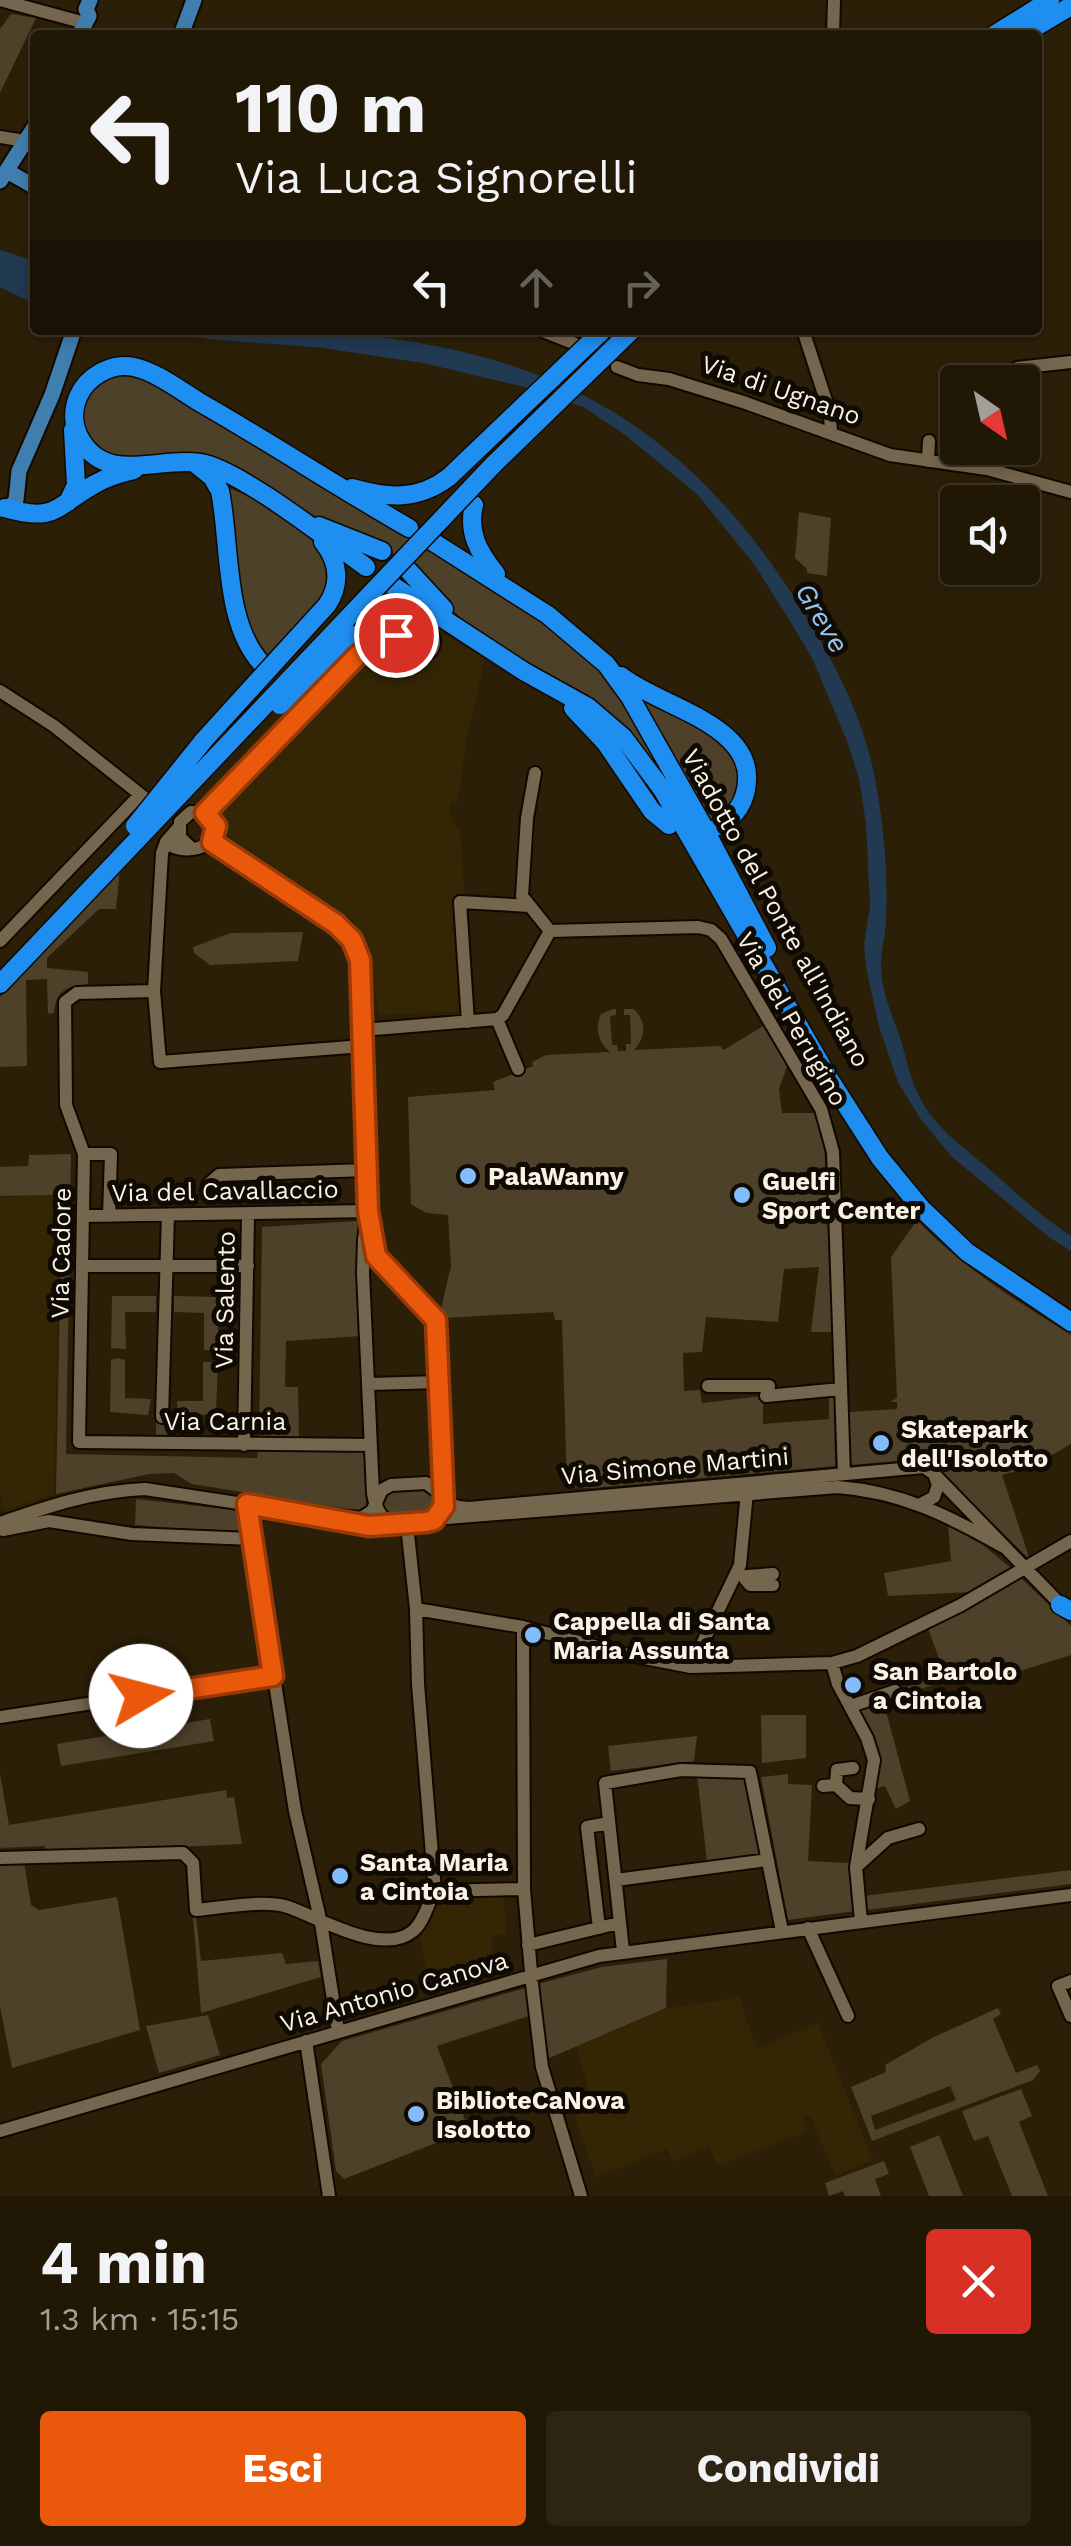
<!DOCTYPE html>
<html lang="it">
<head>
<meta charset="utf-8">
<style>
  :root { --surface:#201705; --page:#2d2413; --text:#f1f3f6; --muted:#a29f9a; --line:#3d3627; --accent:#ea580c }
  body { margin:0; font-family:"Work Sans",sans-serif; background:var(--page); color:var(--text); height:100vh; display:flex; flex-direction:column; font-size:38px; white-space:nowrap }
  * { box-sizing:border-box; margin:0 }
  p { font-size:32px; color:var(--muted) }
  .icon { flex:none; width:55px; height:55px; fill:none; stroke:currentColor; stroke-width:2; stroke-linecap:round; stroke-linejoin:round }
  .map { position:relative; height:2196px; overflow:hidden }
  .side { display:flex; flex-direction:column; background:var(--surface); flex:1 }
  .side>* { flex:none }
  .top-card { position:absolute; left:30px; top:30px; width:1012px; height:305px; border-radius:10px; box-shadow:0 5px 15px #0003,0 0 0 2px var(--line); background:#201705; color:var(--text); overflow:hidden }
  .needle { width:65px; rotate:146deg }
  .controls { position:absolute; left:940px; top:365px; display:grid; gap:20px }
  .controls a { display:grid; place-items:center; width:100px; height:100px; border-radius:10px; background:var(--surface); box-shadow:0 5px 15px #0003,0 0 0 2px var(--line); font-size:50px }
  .pin { position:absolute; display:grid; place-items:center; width:85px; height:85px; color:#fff; margin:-42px; border:5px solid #fff; border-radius:50%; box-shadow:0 2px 10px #0007 }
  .me { position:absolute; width:110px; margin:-55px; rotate:82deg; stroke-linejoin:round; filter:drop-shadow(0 0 8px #0008) }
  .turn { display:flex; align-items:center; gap:35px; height:210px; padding:0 40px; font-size:45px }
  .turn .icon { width:130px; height:130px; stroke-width:2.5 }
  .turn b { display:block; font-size:70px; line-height:85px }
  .lanes { display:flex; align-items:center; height:95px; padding:0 40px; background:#0003; justify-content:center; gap:50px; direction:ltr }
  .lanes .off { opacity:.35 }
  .round { display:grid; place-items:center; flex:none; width:105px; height:105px; border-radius:10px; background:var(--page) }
  .head { display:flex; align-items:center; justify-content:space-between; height:170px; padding:0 40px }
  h1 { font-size:60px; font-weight:700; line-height:75px }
  .cta { display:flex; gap:20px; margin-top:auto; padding:20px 40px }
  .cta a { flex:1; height:115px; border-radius:10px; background:var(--accent); color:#fff; font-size:40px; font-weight:700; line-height:115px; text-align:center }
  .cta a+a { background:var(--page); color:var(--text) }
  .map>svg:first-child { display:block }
</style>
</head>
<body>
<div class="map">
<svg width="1071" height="2196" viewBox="0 0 1071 2196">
  <rect width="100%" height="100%" fill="#2b1f07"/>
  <path fill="#342505" d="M409,619L425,622L485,659L467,736L458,802L450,803L451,821L460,828L472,1011L379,1015L367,946L354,922L226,834L205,792L360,635L380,624Z
    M61,1195L54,1494L4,1511L0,1492V1197Z
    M503,1894L507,1934L492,1936L494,1972L429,1992L420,1931L438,1896Z
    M738,1995L757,2048L818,2023L873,2160L835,2176L810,2116L802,2119L808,2131L718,2166L709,2147L673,2161L667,2149L596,2177L573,2112L592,2104L577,2046L666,2008L720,2001Z"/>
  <path fill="#4d412a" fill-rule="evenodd" d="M11,14L36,18L0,93V29Z
    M118,374H134L153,383L517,602L603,670L662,761L655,770L561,689L461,618L387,547L336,528L241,473L112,460L82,433C82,401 83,383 118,374Z
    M231,489C250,495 322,538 327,557C330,567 329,579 330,589L269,662L244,625L228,490Z
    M799,512L831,518L827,576L807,573V569L795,558Z
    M628,688L726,742L741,771L737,801L721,818L709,824L696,794Z
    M120,869L116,909H99L47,958V968L88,972V984C67,986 56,990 54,1013L48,1014L47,979L26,980L27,1066L0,1067V997Z
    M303,932L298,961L210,965L194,953L193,947L231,933Z
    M613,1009H616V1015L610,1016L612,1045H617L618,1051H626V1044H631L630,1015H624V1009H633C648,1021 645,1039 634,1050L720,1046L724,1050L765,1025L788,1063L779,1089L782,1113H814L824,1139L832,1332H811L819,1267L784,1269L778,1322L706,1317L702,1352L683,1353L684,1391L700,1390L702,1403L763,1396V1424L829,1419V1397H834L835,1466L592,1488L567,1487L562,1320H555L553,1312L443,1318L440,1313L451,1266L448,1215L426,1213L411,1204L408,1097L495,1090L493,1082L533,1066L532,1062L546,1055L610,1052C599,1043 594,1029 601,1014Z
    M71,1154L66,1454L257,1458L258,1449L365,1452L366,1509L361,1511L192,1484L174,1473L149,1474L56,1494L62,1195L0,1196V1167L28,1166L29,1155Z
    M917,1220C962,1268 1016,1300 1071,1335V1444L1031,1467L1002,1475L1030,1560L933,1464L922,1459L851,1465L849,1412L897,1409V1402H890L897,1398L891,1257Z
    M357,1221L361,1336L286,1341L285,1387H298L299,1438L259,1437L262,1227Z
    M112,1296H156V1312H125L126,1349L111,1348Z
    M174,1296L218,1297V1350H204V1313L174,1312Z
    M118,1358L125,1360V1398L151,1399L148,1415L110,1412L111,1360Z
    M203,1362H218L216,1414L177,1416V1401H203Z
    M424,1487L439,1502L436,1511L426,1517L391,1519L380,1502L389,1491Z
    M136,1499L234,1510L239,1516L242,1534L135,1525Z
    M948,1525L983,1545L1012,1569L972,1592L888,1596L884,1573L951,1561Z
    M1020,1577L1071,1626V1655L991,1680L986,1667L909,1693L907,1687L944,1672L927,1626Z
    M883,1700L910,1801L896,1809L885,1786L874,1789L877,1776L856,1710Z
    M761,1715H806V1758L762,1763Z
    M210,1719L214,1741L61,1766L57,1744Z
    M697,1736L694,1761L611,1771L608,1746Z
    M0,1774L9,1825L226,1790L227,1798L234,1797L242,1844L49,1853L44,1846L0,1848Z
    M697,1774L747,1775L761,1854L707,1862Z
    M788,1774V1784L812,1785L808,1861L850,1863L855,1911L788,1920L761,1777Z
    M24,1862L31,1905L39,1910L117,1897L140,2030L12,2068L0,2007V1863Z
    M1071,1870V1884L867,1910L863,1896Z
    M193,1917H196L201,1961L282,1953L286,1964L318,1961L321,1977L201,2013Z
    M667,1959L666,2008L547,2059L538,1984L602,1967Z
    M525,1988L529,2016L437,2046L469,2130L344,2179L336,2171L321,2064L342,2041Z
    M998,2008L1001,2014L993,2019L1016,2073L1037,2065L1040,2071L1033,2080L872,2141L851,2087L886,2072L885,2065L932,2038ZM950,2086L956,2100L875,2130L871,2116Z
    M208,2015L220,2055L159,2073L146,2026Z
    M1021,2089L1032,2116L1019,2122L1048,2196H1012L988,2136L974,2141L962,2111Z
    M939,2135L963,2196H929L910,2147Z
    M884,2161L889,2174L875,2179L881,2196H845L843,2191L829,2196L825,2183Z"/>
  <path fill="#223952" d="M0,250L29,259L35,266V304L0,287Z
    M153,330C205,330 259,326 311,330C508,345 644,392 765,555C812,619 863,705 876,784C884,828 888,874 886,919C886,934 881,949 881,964C881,986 889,1009 897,1029C905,1050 908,1073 918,1094C934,1129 968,1150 995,1174C1020,1197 1043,1217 1071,1236V1251L1049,1237L951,1156L920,1118L898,1082L879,1027L866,967L864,944L870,906L866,823L859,779L847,741L813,660L790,621L754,564L697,494L624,434L583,407L525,387L423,363L323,348L209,339Z"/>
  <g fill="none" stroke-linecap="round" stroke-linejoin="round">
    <path stroke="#4a3f28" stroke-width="12" stroke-dasharray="12 6" stroke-linecap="butt" d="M162,1435V1417"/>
    <defs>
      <path id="minor" d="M0,0L85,23
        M833,35L834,0
        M0,137L25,141
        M540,330L578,345
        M803,330L830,413L831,433
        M617,367L638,375L669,379L743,402L890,455L987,469L1071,492
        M1007,382L1017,368L1071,362
        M928,461L929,441
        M994,471L1000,448
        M406 642a14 14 0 1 1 28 0a14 14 0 1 1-28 0Z
        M0,691L54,726L146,799
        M535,773L527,818L522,896L550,931
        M205,813L357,656L383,638L412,630
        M179,827L166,842L162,853L154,991L160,1062L363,1046
        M166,842C188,862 239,838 205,813L191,812L180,822V837L191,848
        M212,842L335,923L351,940L359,960L368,1216L364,1239L363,1273L373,1493C379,1530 402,1531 434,1519L838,1487C901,1492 947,1515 1002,1546
        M550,931L698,927L711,930L721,939L821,1109L833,1152L844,1474
        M0,941L140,795
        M497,1019L503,1015L550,931
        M497,1019L518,1069
        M468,1022L460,902L530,906
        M362,1030L497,1019
        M84,1154L66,1105L65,1002L77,993L154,991
        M208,1185L219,1175L367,1170
        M84,1216L368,1211
        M109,1216L111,1154H84L79,1442L371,1445
        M370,1226L376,1256L436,1320L443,1495
        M84,1266H248
        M369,1384L439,1382
        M708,1386H769L766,1396L841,1389
        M162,1417L168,1215
        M244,1445L248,1215
        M444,1501L458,1507L469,1508L924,1467L933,1473L1064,1608
        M247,1504L295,1811L321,1923L338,2031
        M919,1505L934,1497L938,1485L935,1476
        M0,1523C49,1506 94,1491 145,1489L311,1514L361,1518L372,1511L382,1490L391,1485L426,1483L442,1495
        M0,1525L3,1530L49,1521L132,1534L252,1539
        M407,1525L416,1609L418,1684L435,1891
        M746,1576L773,1574
        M745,1579L750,1585H773
        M416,1609L523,1627L624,1654L691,1667L832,1663L857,1656L961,1605L1071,1541
        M523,1627L524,1889L532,1984L542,2067L581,2196
        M832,1663L838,1684L867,1738L874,1760L856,1867L861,1921
        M691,1667L740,1565L747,1492
        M851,1706L895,1691
        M0,1717L273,1676
        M836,1785L837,1770L853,1768
        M823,1786L836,1785L850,1798L869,1799
        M0,1858L183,1853L193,1863L196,1910C220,1908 266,1899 288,1907C318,1917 382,1957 413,1931C424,1922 428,1903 435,1891
        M856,1867L888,1838L919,1829
        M616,1880L768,1860
        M435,1891L524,1889
        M599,1928L587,1827L609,1823
        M808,1928L848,2016
        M528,1945L619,1923
        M623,1951L605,1783L681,1770L750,1772L782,1931
        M1071,1981L1058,1986L1071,2016
        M306,2041L329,2196
        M0,2131L599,1956L1071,1895"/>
      <path id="major" d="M79,35L89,16L86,9L90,0
        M181,35L194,0
        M7,171L35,187
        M0,181L35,126
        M0,509L11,506L16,500L19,471L52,395L74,330"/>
      <path id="highway" d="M994,35L1050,0
        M1022,35L1071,6
        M197,465L212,477L220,491C231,545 223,625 264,666
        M352,488C387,498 418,501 449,477
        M68,502L76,485L73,430
        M474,505C467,532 479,553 496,574
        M5,508C57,523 55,506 95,484C107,477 121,473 134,470
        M319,526L382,551
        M430,540L548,615L606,664L630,697L703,826L767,948
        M323,542C339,562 341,584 327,605
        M366,567C331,542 239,469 200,463C160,456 107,485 81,440C73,427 72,411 78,397C87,376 112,362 134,367C157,372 181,391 201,403C271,443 339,488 409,528
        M407,569L444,609
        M390,584L525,672L588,707L623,737L662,789L830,1080L880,1158L921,1208L967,1252L1071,1322
        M350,634C373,615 402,608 431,618
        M621,676C659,706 751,724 747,781C746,801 736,816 719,826
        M296,695L309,707
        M573,708L605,742L652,811L669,825
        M0,984L77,903
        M1060,1605L1071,1611"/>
    </defs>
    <use href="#minor" stroke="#130800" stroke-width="16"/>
    <use href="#major" stroke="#130800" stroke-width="19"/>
    <use href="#highway" stroke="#130800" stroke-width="21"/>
    <use href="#minor" stroke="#75674e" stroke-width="12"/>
    <use href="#major" stroke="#417eb0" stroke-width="15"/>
    <use href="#highway" stroke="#1f8ef1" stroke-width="18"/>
    <defs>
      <path id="highway-bridge" d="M449,477L603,330
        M280,705L350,634
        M135,826L204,740L327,605
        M77,903L493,465L632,330"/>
    </defs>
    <use href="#highway-bridge" stroke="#130800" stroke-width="21" stroke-linecap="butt"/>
    <use href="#highway-bridge" stroke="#1f8ef1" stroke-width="18"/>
  </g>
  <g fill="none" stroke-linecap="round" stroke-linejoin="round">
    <defs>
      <path id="route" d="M141,1696L273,1676L247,1504L369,1526L426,1522L434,1520L444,1506L436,1320L376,1256L368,1211L360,960L352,940L336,924L212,842L216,826L205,813L357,656L377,641L396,635"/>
    </defs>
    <use href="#route" stroke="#983908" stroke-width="25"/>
    <use href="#route" stroke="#ea580c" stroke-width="18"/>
  </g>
  <g fill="#82bcfa" stroke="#0f0a03" stroke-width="4">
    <circle cx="468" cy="1176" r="10"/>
    <circle cx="742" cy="1195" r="10"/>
    <circle cx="881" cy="1443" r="10"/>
    <circle cx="533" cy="1635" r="10"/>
    <circle cx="853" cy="1685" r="10"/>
    <circle cx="340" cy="1876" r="10"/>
    <circle cx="416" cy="2114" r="10"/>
  </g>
  <g text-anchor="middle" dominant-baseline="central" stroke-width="10" stroke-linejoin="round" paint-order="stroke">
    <g font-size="25" fill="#faf2e4" stroke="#0f0a03">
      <text transform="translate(781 390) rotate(19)">Via di Ugnano</text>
      <text transform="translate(776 908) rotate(61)">Viadotto del Ponte all'Indiano</text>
      <text transform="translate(792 1019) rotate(60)">Via del Perugino</text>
      <text transform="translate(225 1191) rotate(-1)">Via del Cavallaccio</text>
      <text transform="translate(61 1253) rotate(-89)">Via Cadore</text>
      <text transform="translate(225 1300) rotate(-89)">Via Salento</text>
      <text x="225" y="1421">Via Carnia</text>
      <text transform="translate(675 1466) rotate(-5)">Via Simone Martini</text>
      <text transform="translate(394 1992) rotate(-16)">Via Antonio Canova</text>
    </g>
    <g font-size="25" font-weight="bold" fill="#faf2e4" stroke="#0f0a03" text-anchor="start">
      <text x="488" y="1176">PalaWanny</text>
      <text x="762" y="1181">Guelfi<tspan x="762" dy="29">Sport Center</tspan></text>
      <text x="901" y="1429">Skatepark<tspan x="901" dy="29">dell'Isolotto</tspan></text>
      <text x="553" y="1621">Cappella di Santa<tspan x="553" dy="29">Maria Assunta</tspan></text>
      <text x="873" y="1671">San Bartolo<tspan x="873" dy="29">a Cintoia</tspan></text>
      <text x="360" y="1862">Santa Maria<tspan x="360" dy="29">a Cintoia</tspan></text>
      <text x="436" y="2100">BiblioteCaNova<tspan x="436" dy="29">Isolotto</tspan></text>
    </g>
    <g font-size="28" font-style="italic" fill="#97c3f3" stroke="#0f0a03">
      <text transform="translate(822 618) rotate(59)">Greve</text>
    </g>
  </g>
</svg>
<div class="controls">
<a><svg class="needle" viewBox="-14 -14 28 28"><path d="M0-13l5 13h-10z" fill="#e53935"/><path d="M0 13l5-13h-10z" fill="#a29f9a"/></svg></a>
<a><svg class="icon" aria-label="sound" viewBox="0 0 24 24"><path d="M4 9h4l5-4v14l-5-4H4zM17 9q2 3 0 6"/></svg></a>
</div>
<div class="pin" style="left:396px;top:635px;background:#d93025"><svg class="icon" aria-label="arrive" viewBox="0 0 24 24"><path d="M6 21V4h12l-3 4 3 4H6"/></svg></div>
<svg class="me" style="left:141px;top:1696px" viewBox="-20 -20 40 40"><circle r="19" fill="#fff"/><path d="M0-13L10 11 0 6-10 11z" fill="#ea580c"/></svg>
<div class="top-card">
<div class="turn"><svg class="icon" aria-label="left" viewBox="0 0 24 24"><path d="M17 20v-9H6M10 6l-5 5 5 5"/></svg><div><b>110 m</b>Via Luca Signorelli</div></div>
<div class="lanes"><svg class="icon" aria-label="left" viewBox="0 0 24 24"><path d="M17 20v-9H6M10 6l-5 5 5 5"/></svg><svg class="icon off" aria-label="ahead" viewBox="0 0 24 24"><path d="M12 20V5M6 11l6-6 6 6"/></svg><svg class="icon off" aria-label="right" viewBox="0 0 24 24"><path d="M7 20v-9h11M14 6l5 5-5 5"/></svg></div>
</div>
</div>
<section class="side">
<div class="head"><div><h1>4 min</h1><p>1.3 km · 15:15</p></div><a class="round" style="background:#d93025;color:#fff"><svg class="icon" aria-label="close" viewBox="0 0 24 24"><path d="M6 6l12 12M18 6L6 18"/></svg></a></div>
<div class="cta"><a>Esci</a><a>Condividi</a></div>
</section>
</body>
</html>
